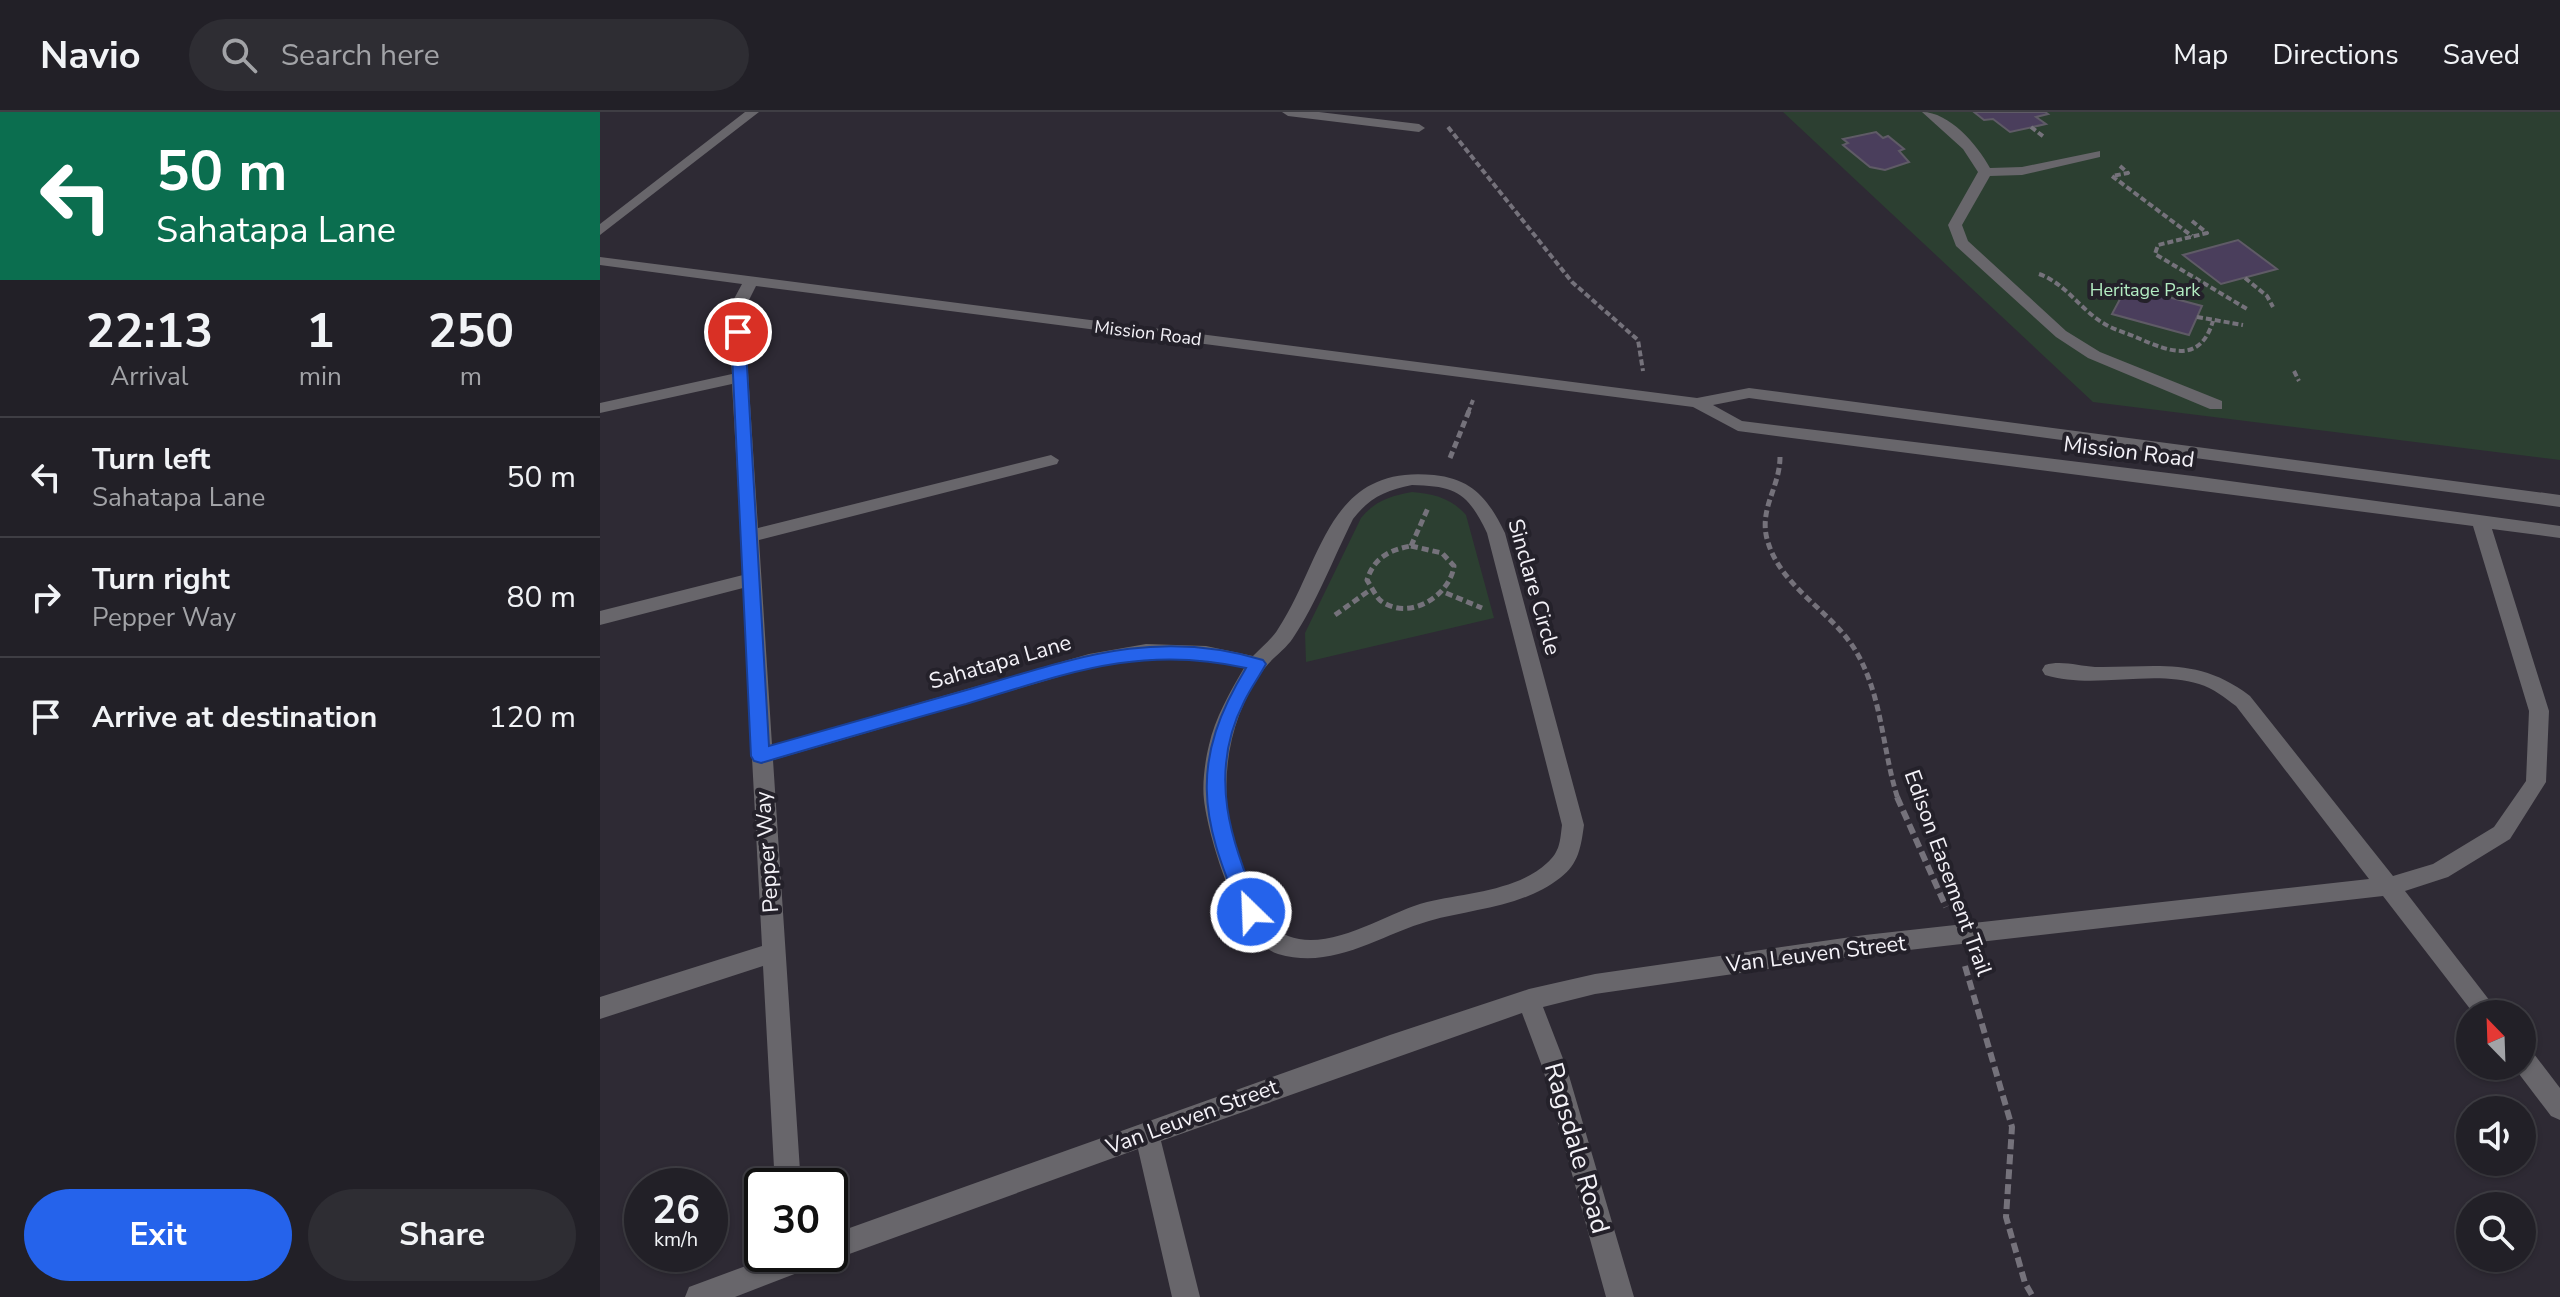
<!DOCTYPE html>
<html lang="en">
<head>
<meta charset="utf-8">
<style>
  :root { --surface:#222027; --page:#2e2d33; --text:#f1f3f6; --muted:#a2a3a7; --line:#3f3e44; --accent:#2563eb }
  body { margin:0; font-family:"Nunito Sans",sans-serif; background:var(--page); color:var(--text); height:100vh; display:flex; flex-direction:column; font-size:30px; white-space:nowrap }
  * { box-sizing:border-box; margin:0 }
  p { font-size:26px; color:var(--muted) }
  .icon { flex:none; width:44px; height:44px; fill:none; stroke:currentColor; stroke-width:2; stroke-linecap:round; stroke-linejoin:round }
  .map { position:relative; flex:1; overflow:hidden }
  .drawer { display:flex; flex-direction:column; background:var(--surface); width:600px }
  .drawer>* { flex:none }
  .top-card { background:#0b6e4f; color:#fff; overflow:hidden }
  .needle { width:52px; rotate:337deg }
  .tools { position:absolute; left:1856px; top:888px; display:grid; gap:16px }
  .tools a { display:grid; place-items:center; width:80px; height:80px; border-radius:50%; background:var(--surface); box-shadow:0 2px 6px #0004,0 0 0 2px var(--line); font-size:40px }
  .speed { position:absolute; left:24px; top:1056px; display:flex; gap:16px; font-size:40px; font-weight:700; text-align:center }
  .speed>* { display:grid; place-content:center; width:104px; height:104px; border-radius:50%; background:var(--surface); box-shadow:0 2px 6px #0004,0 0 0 2px var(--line); line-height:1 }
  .speed small { font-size:20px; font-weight:400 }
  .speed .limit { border:4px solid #111; border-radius:12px; background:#fff; color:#111 }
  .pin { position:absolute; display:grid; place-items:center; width:68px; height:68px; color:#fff; margin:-34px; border:4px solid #fff; border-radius:50%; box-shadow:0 2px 8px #0007 }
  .me { position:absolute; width:88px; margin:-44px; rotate:336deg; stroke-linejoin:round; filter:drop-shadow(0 0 6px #0008) }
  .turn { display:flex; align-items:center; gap:28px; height:168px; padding:0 24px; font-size:36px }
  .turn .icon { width:104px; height:104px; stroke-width:2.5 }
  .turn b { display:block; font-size:56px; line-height:68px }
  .eta { display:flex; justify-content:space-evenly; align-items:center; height:136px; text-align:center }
  .eta b { font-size:48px; font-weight:700; line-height:56px }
  .primary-button { display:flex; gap:16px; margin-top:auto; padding:16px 24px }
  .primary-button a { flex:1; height:92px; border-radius:48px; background:var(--accent); color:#fff; font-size:32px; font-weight:700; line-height:92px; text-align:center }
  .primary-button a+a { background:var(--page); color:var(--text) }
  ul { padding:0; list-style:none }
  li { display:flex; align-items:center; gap:24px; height:120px; padding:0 24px; border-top:2px solid var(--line) }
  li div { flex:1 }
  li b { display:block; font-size:30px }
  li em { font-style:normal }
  header { display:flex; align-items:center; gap:48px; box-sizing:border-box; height:112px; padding:0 40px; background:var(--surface); border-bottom:2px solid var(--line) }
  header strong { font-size:38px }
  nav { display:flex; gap:44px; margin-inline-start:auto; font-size:28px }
  .search { width:560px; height:72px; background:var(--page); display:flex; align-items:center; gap:20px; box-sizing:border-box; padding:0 28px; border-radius:44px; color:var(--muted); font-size:30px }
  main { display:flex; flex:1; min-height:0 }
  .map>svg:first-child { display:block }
</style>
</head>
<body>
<header>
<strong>Navio</strong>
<div class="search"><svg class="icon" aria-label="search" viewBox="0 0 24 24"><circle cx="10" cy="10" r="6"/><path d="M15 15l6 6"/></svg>Search here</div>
<nav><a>Map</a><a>Directions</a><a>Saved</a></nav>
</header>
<main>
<section class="drawer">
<div class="top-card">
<div class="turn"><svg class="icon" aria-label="left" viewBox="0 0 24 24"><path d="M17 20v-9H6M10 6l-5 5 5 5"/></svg><div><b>50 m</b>Sahatapa Lane</div></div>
</div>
<div class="eta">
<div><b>22:13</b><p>Arrival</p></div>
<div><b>1</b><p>min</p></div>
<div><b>250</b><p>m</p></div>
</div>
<ul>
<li><svg class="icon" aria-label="left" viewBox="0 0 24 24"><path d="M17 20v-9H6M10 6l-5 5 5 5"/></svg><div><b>Turn left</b><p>Sahatapa Lane</p></div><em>50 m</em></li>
<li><svg class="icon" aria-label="right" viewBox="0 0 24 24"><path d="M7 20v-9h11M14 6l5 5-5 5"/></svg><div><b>Turn right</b><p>Pepper Way</p></div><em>80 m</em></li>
<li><svg class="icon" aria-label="arrive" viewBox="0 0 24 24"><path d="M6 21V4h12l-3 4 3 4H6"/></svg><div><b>Arrive at destination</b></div><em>120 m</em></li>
</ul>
<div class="primary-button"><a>Exit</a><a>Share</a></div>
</section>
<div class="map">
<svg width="1960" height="1185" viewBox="0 0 1960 1185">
  <rect width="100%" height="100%" fill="#2e2a34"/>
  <path fill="#2c3f31" d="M1183,0H1960V348L1493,290Z
    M812,380C834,382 851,386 866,403L894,506L706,550L705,521L761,406C775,389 790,384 812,380Z"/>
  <path fill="#4a3e5c" stroke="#5f5b66" stroke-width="2" d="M1374,0H1445L1448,2L1436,5L1446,12L1410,20L1393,7L1384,8Z
    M1276,20L1283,26L1288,24L1304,37L1299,39L1309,50L1285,58L1270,55L1243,33L1248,31L1243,27Z
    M1638,128L1677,157L1621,172L1583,143Z
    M1527,174L1602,194L1589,223L1512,202Z"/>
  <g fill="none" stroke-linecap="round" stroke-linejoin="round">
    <path stroke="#75727b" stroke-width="4" stroke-dasharray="6 3" stroke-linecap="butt" d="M848,15L972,170L1038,228L1043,259
      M1431,15L1444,25
      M1520,54L1528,61L1512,64L1592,124
      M1592,109L1607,121L1558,133L1555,142L1647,197
      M1439,162C1465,171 1480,197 1503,211C1514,218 1527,221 1538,226C1570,240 1600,252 1613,209
      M1645,166L1667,184L1673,195
      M1597,205L1643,213
      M1694,259L1699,269
      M868,301L873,288"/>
    <path stroke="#75727b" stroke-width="5" stroke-dasharray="7 4" stroke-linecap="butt" d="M1180,345C1180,375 1159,396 1167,427C1180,476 1233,499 1257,541C1283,587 1282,638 1298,687
      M850,346L869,299
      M811,434L842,441L854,454C850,483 810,510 781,489C776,485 771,474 767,468C774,446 789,438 811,434Z
      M811,434L828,396
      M846,481L882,496
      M735,503L770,478"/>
    <path stroke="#75727b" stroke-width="6" stroke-dasharray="10 5" stroke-linecap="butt" d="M1297,685L1346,795
      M1365,854L1412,1015L1406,1105L1425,1171L1433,1185"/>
    <path fill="#68666b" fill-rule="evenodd" d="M145,0H159L0,123V112Z
      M682,0H719L819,12L825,16L819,20L688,4Z
      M1322,0C1349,0 1377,32 1390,56L1422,55L1500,39V45L1422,63L1390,64L1362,113L1368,129L1466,219L1500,240L1622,289V297H1610L1488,246L1456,225L1356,134L1348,113L1378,60L1363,37Z
      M0,145L1097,286L1149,276L1960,383V395L1149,286L1113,293L1142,309L1593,364L1960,414V426L1892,417L1949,599L1946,670L1910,727L1848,765L1805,779L1900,902H1874L1783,784L1265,843L995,882L943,895L967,957L1034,1185H1006L943,957L922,901L561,1029L600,1185H572L538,1037L230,1149L225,1147L223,1151L135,1185H85L89,1175L178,1142H230V1123L790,923L929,877L995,862L1265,823L1769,767L1636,594C1625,586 1613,576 1599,572C1550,557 1495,578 1445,563L1442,558L1445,553C1461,548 1479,554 1495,555C1555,556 1598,544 1650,584L1793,764L1833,752L1894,715L1926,669L1929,599L1873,414L1138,319L1093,295L156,174L144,198L158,416L451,343L459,348L457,352L159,428L172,633L489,542L546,532L606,534L653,544C661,536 672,527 678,517C723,449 727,352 834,363C873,367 889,388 905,421L984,713C981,734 979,752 960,766C923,795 872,797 829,809C777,824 734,858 678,842C639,830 608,724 604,688C602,672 605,649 609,633C615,606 630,580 644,556L606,548L546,546L489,556L173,648L201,1074H175L163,854L0,907V885L162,834L143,476L0,513V499L143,463L132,272L0,301V291L132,262L128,198L142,172L0,153ZM812,373C856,374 868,381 887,421L962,713C960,729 960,740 947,751C917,779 865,781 827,790C787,800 731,841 688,824C667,815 646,769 639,749C617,685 623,613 664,557C672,546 685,538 693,526C716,492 734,445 753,407C769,386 786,378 812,373Z
      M1922,935L1931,938L1960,976V1008L1951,1004L1913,954H1922Z"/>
  </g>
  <path fill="#2563eb" stroke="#184099" stroke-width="2" d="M138,216L145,220L169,634C236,615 303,596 370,577C473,547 556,515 663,548L666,552C659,565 650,577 644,590C607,662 631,732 661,800L658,806L651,809L644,806L641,800C599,705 590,648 646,556C540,532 466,562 366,592C297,611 229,631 161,651L154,649L151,644L131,220Z"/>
  <g text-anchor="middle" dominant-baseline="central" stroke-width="8" stroke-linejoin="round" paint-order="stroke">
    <g font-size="18" fill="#b3ecc2" stroke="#24212a">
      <text x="1545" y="178">Heritage Park</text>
    </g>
    <g font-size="18" fill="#f4f2f8" stroke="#24212a">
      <text transform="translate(548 221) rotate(7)">Mission Road</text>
    </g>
    <g font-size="22" fill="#f4f2f8" stroke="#24212a">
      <text transform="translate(1529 340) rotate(7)">Mission Road</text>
      <text transform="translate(934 475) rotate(74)">Sinclare Circle</text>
      <text transform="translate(400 550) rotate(-16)">Sahatapa Lane</text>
      <text transform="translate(167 740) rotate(-94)">Pepper Way</text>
      <text transform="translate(1348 761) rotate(70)">Edison Easement Trail</text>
      <text transform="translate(1216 842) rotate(-7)">Van Leuven Street</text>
      <text transform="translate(592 1005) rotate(-20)">Van Leuven Street</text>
    </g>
    <g font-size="26" fill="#f4f2f8" stroke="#24212a">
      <text transform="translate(977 1036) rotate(74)">Ragsdale Road</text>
    </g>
  </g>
</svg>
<div class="tools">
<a><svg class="needle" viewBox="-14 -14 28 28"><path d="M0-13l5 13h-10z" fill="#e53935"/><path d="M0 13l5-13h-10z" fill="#a2a3a7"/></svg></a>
<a><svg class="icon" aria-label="sound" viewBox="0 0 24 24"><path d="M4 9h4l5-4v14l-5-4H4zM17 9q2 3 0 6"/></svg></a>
<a><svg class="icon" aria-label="search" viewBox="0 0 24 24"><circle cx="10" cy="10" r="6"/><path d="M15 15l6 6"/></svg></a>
</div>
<div class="speed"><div>26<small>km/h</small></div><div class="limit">30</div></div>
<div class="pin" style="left:138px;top:220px;background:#d93025"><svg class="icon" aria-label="arrive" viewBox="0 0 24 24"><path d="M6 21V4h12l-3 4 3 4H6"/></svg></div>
<svg class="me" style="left:651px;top:800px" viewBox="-20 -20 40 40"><circle r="17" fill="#2563eb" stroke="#fff" stroke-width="3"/><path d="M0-11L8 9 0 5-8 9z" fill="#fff"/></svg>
</div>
</main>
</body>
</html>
